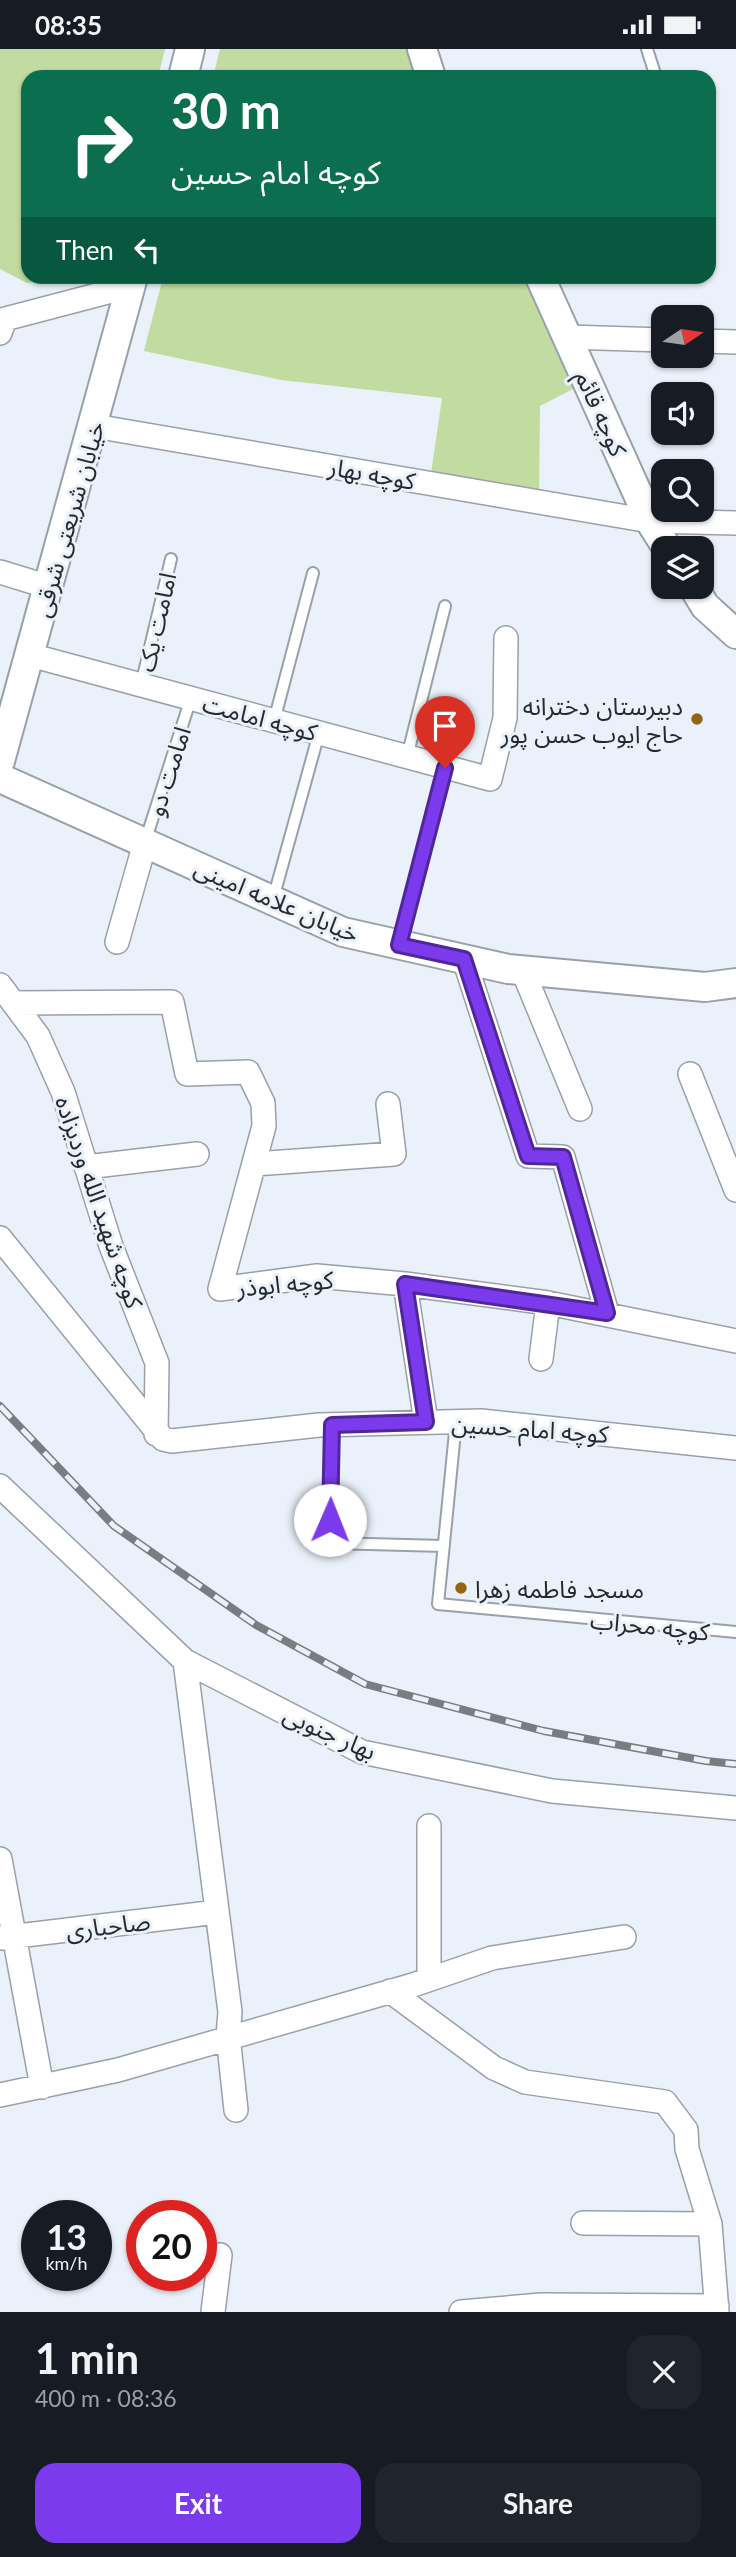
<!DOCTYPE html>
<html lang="en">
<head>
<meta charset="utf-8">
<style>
  :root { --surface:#171b24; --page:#20242c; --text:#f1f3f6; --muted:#9ea1a6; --accent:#7c3aed }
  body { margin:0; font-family:Lato,"Noto Sans Arabic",sans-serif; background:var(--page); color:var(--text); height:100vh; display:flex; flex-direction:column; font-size:26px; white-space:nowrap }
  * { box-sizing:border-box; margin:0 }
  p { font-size:23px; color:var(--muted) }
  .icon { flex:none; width:38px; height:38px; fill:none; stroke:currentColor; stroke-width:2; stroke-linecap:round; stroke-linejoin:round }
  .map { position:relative; height:2263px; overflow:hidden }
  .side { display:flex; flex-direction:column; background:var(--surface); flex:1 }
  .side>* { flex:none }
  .banner { position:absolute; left:21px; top:21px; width:695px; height:214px; border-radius:21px; box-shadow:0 2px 5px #0004; background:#0b6e4f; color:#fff; overflow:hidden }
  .needle { width:46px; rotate:77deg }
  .fabs { position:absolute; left:651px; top:256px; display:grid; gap:14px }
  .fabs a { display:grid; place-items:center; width:63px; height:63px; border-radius:14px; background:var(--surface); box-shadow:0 2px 5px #0004; font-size:35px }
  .speed { position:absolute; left:21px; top:2151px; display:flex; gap:14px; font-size:35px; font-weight:700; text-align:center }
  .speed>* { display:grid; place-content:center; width:91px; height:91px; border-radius:50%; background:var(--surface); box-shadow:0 2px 5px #0004; line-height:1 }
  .speed small { font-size:18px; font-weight:400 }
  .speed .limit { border:10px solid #d22; background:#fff; color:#111 }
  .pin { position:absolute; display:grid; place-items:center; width:60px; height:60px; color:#fff; margin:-72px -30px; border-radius:50% 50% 50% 0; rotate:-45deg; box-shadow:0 0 7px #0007 }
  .pin .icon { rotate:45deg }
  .me { position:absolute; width:77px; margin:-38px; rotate:1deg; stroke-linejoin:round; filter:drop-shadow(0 0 5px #0008) }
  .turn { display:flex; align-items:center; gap:24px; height:147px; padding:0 35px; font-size:32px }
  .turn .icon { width:91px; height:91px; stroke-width:2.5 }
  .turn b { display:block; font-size:49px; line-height:60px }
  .then { display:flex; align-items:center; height:66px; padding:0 35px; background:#0003; gap:14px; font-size:26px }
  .round { display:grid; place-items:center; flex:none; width:74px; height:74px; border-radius:21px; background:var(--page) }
  .head { display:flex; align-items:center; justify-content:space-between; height:119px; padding:0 35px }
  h1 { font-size:42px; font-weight:700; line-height:52px }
  .primary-button { display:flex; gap:14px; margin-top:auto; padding:14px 35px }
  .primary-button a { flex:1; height:80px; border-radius:21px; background:var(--accent); color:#fff; font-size:28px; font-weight:700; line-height:80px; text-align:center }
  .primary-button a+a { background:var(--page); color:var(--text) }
  .status { display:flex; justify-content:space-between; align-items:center; height:49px; padding:0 35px; background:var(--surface); direction:ltr }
  .status svg { height:19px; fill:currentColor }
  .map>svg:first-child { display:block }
</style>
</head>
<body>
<div class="status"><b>08:35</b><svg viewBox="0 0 49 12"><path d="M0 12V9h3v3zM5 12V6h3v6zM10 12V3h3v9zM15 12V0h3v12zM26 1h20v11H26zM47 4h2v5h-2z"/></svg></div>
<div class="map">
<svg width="736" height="2263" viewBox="0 0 736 2263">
  <rect width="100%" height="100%" fill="#eaf1fa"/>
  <path fill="#c1dba0" d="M0,0H165L158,28H28V228H82L27,234L0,220Z
    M220,0H406L416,28H213Z
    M163,228H530L577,338L540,357L539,448L430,432L442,349L281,331L144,302Z"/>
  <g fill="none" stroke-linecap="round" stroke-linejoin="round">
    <defs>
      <path id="service" d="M647,0L656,28
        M141,636L171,510
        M274,672L313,524
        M407,708L445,557
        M145,793L191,649
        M273,850L319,684
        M399,896L445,719
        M456,1373L438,1555L736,1583
        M332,1376L330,1494L444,1497"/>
      <path id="minor" d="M0,284L5,270L131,237
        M568,288L663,291
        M702,292L736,293
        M94,377L650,472L736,474
        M0,523L49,538
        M30,606L490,730L505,669L506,589
        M117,893L145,794
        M464,910L528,1107L563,1108L607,1264
        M523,922L580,1060
        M0,936L38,987L63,1043L111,1197L157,1314L156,1385
        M14,954L172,953L187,1025L248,1023L263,1054L264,1077L220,1240L317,1227L405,1235L548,1254L736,1292
        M690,1025L736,1141
        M254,1115L394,1105L388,1055
        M86,1118L197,1105
        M0,1189L163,1390L172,1392L319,1376L481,1372L736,1399
        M405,1235L426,1373
        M541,1310L548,1254
        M0,1437L185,1612L362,1703L552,1742L736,1759
        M185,1612L230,1963L228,1987L236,2061
        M429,1777V1930
        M0,1810L42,2038
        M0,1889L217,1863
        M390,1942L494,2019L525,2033L665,2053L686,2081L687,2100L710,2175L717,2263
        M0,2046L118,2021L413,1936L492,1909L624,1888
        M583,2174L710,2175
        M213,2263L220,2206
        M461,2263L541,2256L717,2257"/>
      <path id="tertiary" d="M422,0L431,28
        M183,28L190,0
        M540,228L650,472L667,499
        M693,537L705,557L736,585
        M0,712L133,228
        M0,729L343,883L508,920L705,938L736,934"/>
    </defs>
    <use href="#service" stroke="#99a0a9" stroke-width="14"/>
    <use href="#minor" stroke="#99a0a9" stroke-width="26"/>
    <use href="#tertiary" stroke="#99a0a9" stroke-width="32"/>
    <use href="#service" stroke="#fff" stroke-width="10"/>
    <use href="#minor" stroke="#fff" stroke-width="23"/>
    <use href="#tertiary" stroke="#fff" stroke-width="28"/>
    <defs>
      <path id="rail" d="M0,1357L114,1477L256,1576L365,1635L544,1682L706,1712L736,1715"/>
    </defs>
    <use href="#rail" stroke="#787d82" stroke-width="8"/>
    <use href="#rail" stroke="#eaf1fa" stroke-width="5" stroke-dasharray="16" stroke-linecap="butt"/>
  </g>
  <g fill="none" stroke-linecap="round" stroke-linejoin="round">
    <defs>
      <path id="route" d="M330,1471L332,1376L426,1373L405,1235L607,1264L563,1108L528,1107L464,910L399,896L445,719"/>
    </defs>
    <use href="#route" stroke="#51269a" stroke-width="18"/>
    <use href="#route" stroke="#7c3aed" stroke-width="12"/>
  </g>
  <g fill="#946614" stroke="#eaf1fa" stroke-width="2.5">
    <circle cx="697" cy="670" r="7"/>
    <circle cx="461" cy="1539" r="7"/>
  </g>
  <g text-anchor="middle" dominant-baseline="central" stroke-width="6" stroke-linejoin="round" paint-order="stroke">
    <g font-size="24" fill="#26292c" stroke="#eaf1fa">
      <text transform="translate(602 364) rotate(66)">کوچه قائم</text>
      <text transform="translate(372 424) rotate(10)">کوچه بهار</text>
      <text transform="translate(68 470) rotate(-74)">خیابان شریعتی شرقی</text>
      <text transform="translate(156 573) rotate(-77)">امامت یک</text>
      <text transform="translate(260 668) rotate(15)">کوچه امامت</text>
      <text transform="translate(168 722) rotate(-72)">امامت دو</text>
      <text transform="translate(277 851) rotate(23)">خیابان علامه امینی</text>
      <text transform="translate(100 1153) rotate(71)">کوچه شهید الله وردیزاده</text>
      <text transform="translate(285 1234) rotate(-5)">کوچه ابوذر</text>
      <text transform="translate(530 1379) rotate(4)">کوچه امام حسین</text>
      <text transform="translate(650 1576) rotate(6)">کوچه محراب</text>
      <text transform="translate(330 1683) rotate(24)">بهار جنوبی</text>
      <text transform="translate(108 1876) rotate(-7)">صاحباری</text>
    </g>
    <g font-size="24" fill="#26292c" stroke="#eaf1fa" text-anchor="end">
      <text x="683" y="656">دبیرستان دخترانه<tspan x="683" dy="28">حاج ایوب حسن پور</tspan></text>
      <text x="475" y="1539" text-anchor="start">مسجد فاطمه زهرا</text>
    </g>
  </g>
</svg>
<div class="fabs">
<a><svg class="needle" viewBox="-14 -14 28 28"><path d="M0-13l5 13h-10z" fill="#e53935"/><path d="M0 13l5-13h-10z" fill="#9ea1a6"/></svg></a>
<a><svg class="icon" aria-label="sound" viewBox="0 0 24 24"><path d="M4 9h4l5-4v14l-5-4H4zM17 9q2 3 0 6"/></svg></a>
<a><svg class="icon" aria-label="search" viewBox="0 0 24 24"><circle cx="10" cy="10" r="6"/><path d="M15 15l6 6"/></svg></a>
<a><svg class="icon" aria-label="layers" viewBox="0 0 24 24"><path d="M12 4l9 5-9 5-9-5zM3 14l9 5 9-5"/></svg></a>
</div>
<div class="speed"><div>13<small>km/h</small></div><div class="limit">20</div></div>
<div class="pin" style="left:445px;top:719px;background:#d93025"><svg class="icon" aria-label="arrive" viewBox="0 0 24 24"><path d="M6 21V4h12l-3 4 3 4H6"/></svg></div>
<svg class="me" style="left:330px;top:1471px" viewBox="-20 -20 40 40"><circle r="19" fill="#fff"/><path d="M0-13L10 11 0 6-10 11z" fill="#7c3aed"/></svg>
<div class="banner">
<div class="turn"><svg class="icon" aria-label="right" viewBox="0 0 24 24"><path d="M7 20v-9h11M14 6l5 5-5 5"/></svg><div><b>30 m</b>کوچه امام حسین</div></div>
<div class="then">Then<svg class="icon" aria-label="left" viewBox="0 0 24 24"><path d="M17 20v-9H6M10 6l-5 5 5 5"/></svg></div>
</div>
</div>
<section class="side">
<div class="head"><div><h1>1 min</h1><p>400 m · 08:36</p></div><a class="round"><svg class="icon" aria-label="close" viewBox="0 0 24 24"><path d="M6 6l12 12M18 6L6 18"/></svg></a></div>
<div class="primary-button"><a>Exit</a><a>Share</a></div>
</section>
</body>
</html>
